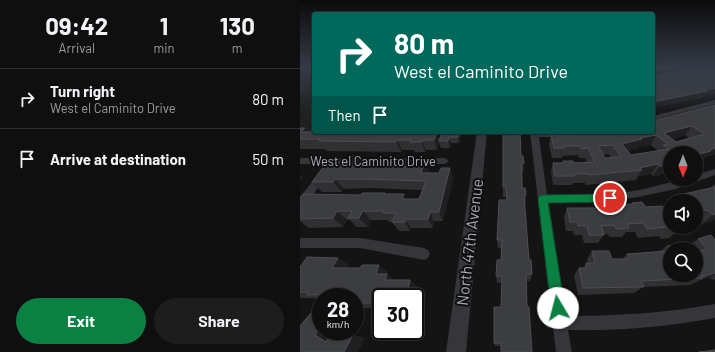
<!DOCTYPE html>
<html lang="en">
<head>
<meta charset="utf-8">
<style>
  :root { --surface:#0f0f10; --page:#1d1d1e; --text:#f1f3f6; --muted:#9b9c9f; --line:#2f2f30; --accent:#0b8043 }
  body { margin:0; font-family:Barlow,sans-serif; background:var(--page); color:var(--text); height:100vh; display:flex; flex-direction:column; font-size:15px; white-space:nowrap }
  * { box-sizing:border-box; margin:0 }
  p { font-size:13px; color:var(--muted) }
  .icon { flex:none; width:22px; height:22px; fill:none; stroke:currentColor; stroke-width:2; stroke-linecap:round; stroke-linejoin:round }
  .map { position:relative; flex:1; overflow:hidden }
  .panel { display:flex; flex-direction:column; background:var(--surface); width:300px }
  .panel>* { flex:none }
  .guide { position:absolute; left:12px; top:12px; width:343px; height:122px; border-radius:4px; box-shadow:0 1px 3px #0004,0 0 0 1px var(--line); background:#00695c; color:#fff; overflow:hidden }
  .needle { width:26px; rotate:180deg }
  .controls { position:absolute; left:363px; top:146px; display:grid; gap:8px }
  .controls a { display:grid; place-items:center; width:40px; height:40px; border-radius:50%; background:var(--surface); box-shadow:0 1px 3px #0004,0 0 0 1px var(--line); font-size:20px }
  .speed { position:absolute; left:12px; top:288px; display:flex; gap:8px; font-size:20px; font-weight:700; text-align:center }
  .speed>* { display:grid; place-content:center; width:52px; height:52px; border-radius:50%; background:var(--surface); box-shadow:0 1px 3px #0004,0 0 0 1px var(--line); line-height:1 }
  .speed small { font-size:10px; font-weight:400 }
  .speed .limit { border:2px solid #111; border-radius:6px; background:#fff; color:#111 }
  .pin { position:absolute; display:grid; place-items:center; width:34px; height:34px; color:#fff; margin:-17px; border:2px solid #fff; border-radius:50%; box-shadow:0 1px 4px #0007 }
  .me { position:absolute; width:44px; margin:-22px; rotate:352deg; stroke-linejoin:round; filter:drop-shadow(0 0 3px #0008) }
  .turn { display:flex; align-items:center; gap:14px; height:84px; padding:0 16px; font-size:18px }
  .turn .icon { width:52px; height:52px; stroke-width:2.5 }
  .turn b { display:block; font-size:28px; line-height:34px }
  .then { display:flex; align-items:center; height:38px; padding:0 16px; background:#0003; gap:8px; font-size:15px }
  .eta { display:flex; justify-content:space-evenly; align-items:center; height:68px; text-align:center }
  .eta b { font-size:24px; font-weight:700; line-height:28px }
  .button { display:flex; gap:8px; margin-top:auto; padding:8px 16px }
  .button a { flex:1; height:46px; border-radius:24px; background:var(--accent); color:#fff; font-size:16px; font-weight:700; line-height:46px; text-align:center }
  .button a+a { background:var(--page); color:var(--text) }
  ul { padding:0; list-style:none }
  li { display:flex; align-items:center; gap:12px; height:60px; padding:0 16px; border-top:1px solid var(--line) }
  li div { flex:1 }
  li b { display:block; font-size:15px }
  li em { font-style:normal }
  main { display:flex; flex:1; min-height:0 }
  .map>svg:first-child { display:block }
</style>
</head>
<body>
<main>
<section class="panel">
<div class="eta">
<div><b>09:42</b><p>Arrival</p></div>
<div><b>1</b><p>min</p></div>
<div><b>130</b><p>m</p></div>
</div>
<ul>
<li><svg class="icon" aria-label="right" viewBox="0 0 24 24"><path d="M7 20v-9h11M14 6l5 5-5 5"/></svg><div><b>Turn right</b><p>West el Caminito Drive</p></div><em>80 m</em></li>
<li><svg class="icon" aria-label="arrive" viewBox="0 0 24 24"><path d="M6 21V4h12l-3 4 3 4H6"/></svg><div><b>Arrive at destination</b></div><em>50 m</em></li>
</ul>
<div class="button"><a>Exit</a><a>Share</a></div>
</section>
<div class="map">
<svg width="415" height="352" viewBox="0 0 415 352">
  <rect width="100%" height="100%" fill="#141415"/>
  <path fill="#202022" d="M0,68H14V132H152H0Z"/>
  <path fill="#1a201b" d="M14,84V107L0,119V96Z"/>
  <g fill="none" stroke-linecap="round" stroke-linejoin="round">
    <path fill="#35353a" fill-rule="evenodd" d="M389,68H415V70L389,72L353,78V74Z
      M415,100V104L353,120V116Z
      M230,132H299L295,134L266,137H239L247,195C278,195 309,195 339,190C358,186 377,179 396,179V175L415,169V175L376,189L338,197L301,202L249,203L266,316C316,316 366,313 415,304V318C366,327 318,331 268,330L272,352H256Z
      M0,158H145L149,161L145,164H0Z
      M22,172L25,173L26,175L25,177L4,208L0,209V197L19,173Z
      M0,238H60L124,248L128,250L130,254L128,258L124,260L60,248H0Z"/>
    <path fill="#35353a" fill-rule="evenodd" d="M177,132H187L166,352H146Z"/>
  </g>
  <path fill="#303033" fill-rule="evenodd" d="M415,105L404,158L403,160L370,153V170L362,173L360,175L353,176L351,174L338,176L336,180L286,185L285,183H273L272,185H253L251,172L253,163H262L263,161L274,163H287L285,158H279L277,155L262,156V158H252L249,145L251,135L292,134V132H306L307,133L353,132ZM385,135L390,139L376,142L371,139ZM351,145L358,151L331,155L328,151L337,149L338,147ZM309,154L311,158H305L303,155Z
    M0,128L8,132H137L139,140L142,132L161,135L159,143H151L150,148H141L139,143L137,150H126L125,152H115L114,150H102L101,152L27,151L25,149H0Z
    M221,156L224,163L223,173H221L222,188L226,195L225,205L229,260L232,274L230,281H226L201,346H195L194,343L201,307L202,283H197L196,276L201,260V248H198L197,240L206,200V197H203V187Z
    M88,162L91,166H112L125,162L129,172L128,173H139L150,168L153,178L143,221H134L133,228H111L110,231H99L92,222H89L88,220H71L68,227H57L50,220H47L43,227L9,228L0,221V198L61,195L86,194L107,199H119L122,190L71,188L44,189L42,192H22L12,182L32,166Z
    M415,184V219L413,221L402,224L397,219L371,201L375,196L410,188Z
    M370,202V227H382L378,228L379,230L369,238L361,239L359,236L338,238L335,232H326L322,237H309L308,234H304L298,243H284L282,235H274L273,231H266L264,217L267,208L296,211L313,210L316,205L331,204L332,203L346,207L365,208Z
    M398,239L415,240V279L412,280L410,277L398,281L390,285L343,287L334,293L278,295L274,275L279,268H283L286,263H288L287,259L292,251L312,259H322L327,254L360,251L367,246L396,275V249H388L386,247Z
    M49,265L47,268L88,272L87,274L93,280L117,286L116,289H120L126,295L119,330H115V297H81V308H62L55,305V297H21V301L16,298H0V266Z"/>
  <path fill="#1f1f21" d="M353,68H361L353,69Z
    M415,88V94L404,96L402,98L353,108V102L404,90Z
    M392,126L385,135L364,141V133Z
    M5,128L13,138L1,132Z
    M137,132L139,143L137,150L134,140Z
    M159,132H160L161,135L159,143L158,137Z
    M356,135L351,145L338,147L337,149L318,153L322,144L340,138Z
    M149,137L151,143L150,148L148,141Z
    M97,140L102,150L101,152L96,142Z
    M122,140L126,150L125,152L122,142Z
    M415,148V155L404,158L403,160L396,162V155Z
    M88,162L93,171L85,167Z
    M125,162L129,172L126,181L121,173Z
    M370,163V170L362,173L360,175L353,176L360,166Z
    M358,164L351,174L338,176L342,170L340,168Z
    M150,168L153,178L143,221L139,212Z
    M0,175L3,178L0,182Z
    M35,179L44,189L42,192L33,182Z
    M104,194L109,204L102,199Z
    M408,210L397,219L396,220V213Z
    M37,211L47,220L43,227L33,218Z
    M63,211L71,220L68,227L59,218Z
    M130,212L134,221L133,228L128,219Z
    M415,214V219L413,221L402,224L413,215Z
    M105,219L111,228L110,231L105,222Z
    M38,258L49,265L44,276L32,268Z
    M79,265L88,272L85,281L76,274Z
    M415,273V275L410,277L398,281L403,278L402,277Z
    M87,274L95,281L85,280Z
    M110,280L117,286L115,295L108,289Z
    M120,289L126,295L119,330L115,328V310Z
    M11,313L21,316V318Z
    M21,327V331H35L26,342L15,335Z
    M41,331L65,338L58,352H44Z"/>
  <path fill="#3c3d41" stroke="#4d4e53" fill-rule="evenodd" d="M395,68H415V88L404,90L407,91L353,102V77L397,69Z
    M415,105V148L410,150L411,151L396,155V153H370V163L367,164L368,165L360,166L358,164L340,168L342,170L290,175L289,174H274L275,176H255L253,163H263V161H273L274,163L295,162L288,148L282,149L280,146H263L264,148H254L251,135L300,134L298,132H306L307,133L320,132H353V121ZM392,126L405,134L376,142L364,133ZM356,135L368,144L363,145L369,149L331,155L322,144L342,139L340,138ZM313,145L321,157L305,158L298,146Z
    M0,128H5L1,132H137L134,140H122V142H110L111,140H97L96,142L19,141L20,139H0Z
    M142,132H159L158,137H149L148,141H139Z
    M203,132H220L221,156H223L224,163H221L222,179V188H225L226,195H224L229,260H231L232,274H226L227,307H229L232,352H201V343H194V307H201L202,276H196L197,260H201L202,240H197L199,200H207L206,187H203Z
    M35,162H88L85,167L112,166L114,162H125L121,173H139L141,168H150L139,212H130L128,219H105V222H92L96,213H83V211H63L59,218H48L52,211H37L33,218L0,219V216L3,212H0V198L3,194L61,195L62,193H85L84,194H104L102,199H119L126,181L64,179H35L33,182H12L24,166H32Z
    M415,187V214L413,215L408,210L396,213V201H372L378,200L375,196Z
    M342,202L346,207L363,206L370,216V227H377L379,230H371L368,227L347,229L343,223L327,224L329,228L316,229L314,225L301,226L304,235H289L287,226H278L277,222H270L267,208H295L296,211L318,210L316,205L333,204L332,203Z
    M411,235L415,240V273L402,277L403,278L341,281L344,287L283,288L279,268H287L286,263H295L292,251H309L312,259H329L327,254L370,251L367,246L381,245L384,249H370V275H396V252L407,249L398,239Z
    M7,257L38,258L32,268H60L62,265H79L76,274H87L85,280H110L108,289H120L115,310V297H81V303H55V297H51L46,294L7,295L8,292H0V266H1Z
    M11,313L21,318V327L15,335L26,342L33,331H41L53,335L44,352H0V326Z
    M81,314V326H77Z
    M415,350V352H399Z"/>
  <linearGradient id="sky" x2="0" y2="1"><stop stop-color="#0b0b0c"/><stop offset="0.58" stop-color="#343a46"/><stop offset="1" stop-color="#343a46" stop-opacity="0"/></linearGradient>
  <rect width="415" height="117" fill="url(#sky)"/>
  <path fill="#0b8043" stroke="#07532c" d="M310,194L313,195L315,198L313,201L310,202L248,203L265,308L263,313L258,315L253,313L251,308L238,199L239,196L243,195Z"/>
  <g text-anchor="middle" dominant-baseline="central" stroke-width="4" stroke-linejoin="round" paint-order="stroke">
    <g font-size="13" fill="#a5a9b6" stroke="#0f0f10">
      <text x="73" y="161">West el Caminito Drive</text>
    </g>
    <g font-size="16" fill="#a5a9b6" stroke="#0f0f10">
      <text transform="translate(169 242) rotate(-83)">North 47th Avenue</text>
    </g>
  </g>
</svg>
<div class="controls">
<a><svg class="needle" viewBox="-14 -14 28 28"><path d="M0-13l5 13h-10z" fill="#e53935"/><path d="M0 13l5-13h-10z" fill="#9b9c9f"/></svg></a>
<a><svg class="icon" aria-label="sound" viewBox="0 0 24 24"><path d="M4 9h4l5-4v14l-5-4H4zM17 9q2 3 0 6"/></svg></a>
<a><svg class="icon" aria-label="search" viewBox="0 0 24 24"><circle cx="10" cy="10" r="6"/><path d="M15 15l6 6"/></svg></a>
</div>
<div class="speed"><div>28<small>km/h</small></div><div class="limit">30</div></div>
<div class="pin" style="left:310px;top:198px;background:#d93025"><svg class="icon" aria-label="arrive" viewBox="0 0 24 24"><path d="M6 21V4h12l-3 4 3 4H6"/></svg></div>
<svg class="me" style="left:258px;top:308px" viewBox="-20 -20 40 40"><circle r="19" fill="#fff"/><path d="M0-13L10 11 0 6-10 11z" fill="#0b8043"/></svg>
<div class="guide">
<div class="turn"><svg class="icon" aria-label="right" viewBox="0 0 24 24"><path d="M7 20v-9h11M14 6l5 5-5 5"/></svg><div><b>80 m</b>West el Caminito Drive</div></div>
<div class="then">Then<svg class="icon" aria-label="arrive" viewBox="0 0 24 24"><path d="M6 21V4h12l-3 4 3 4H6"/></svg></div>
</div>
</div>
</main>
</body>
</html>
